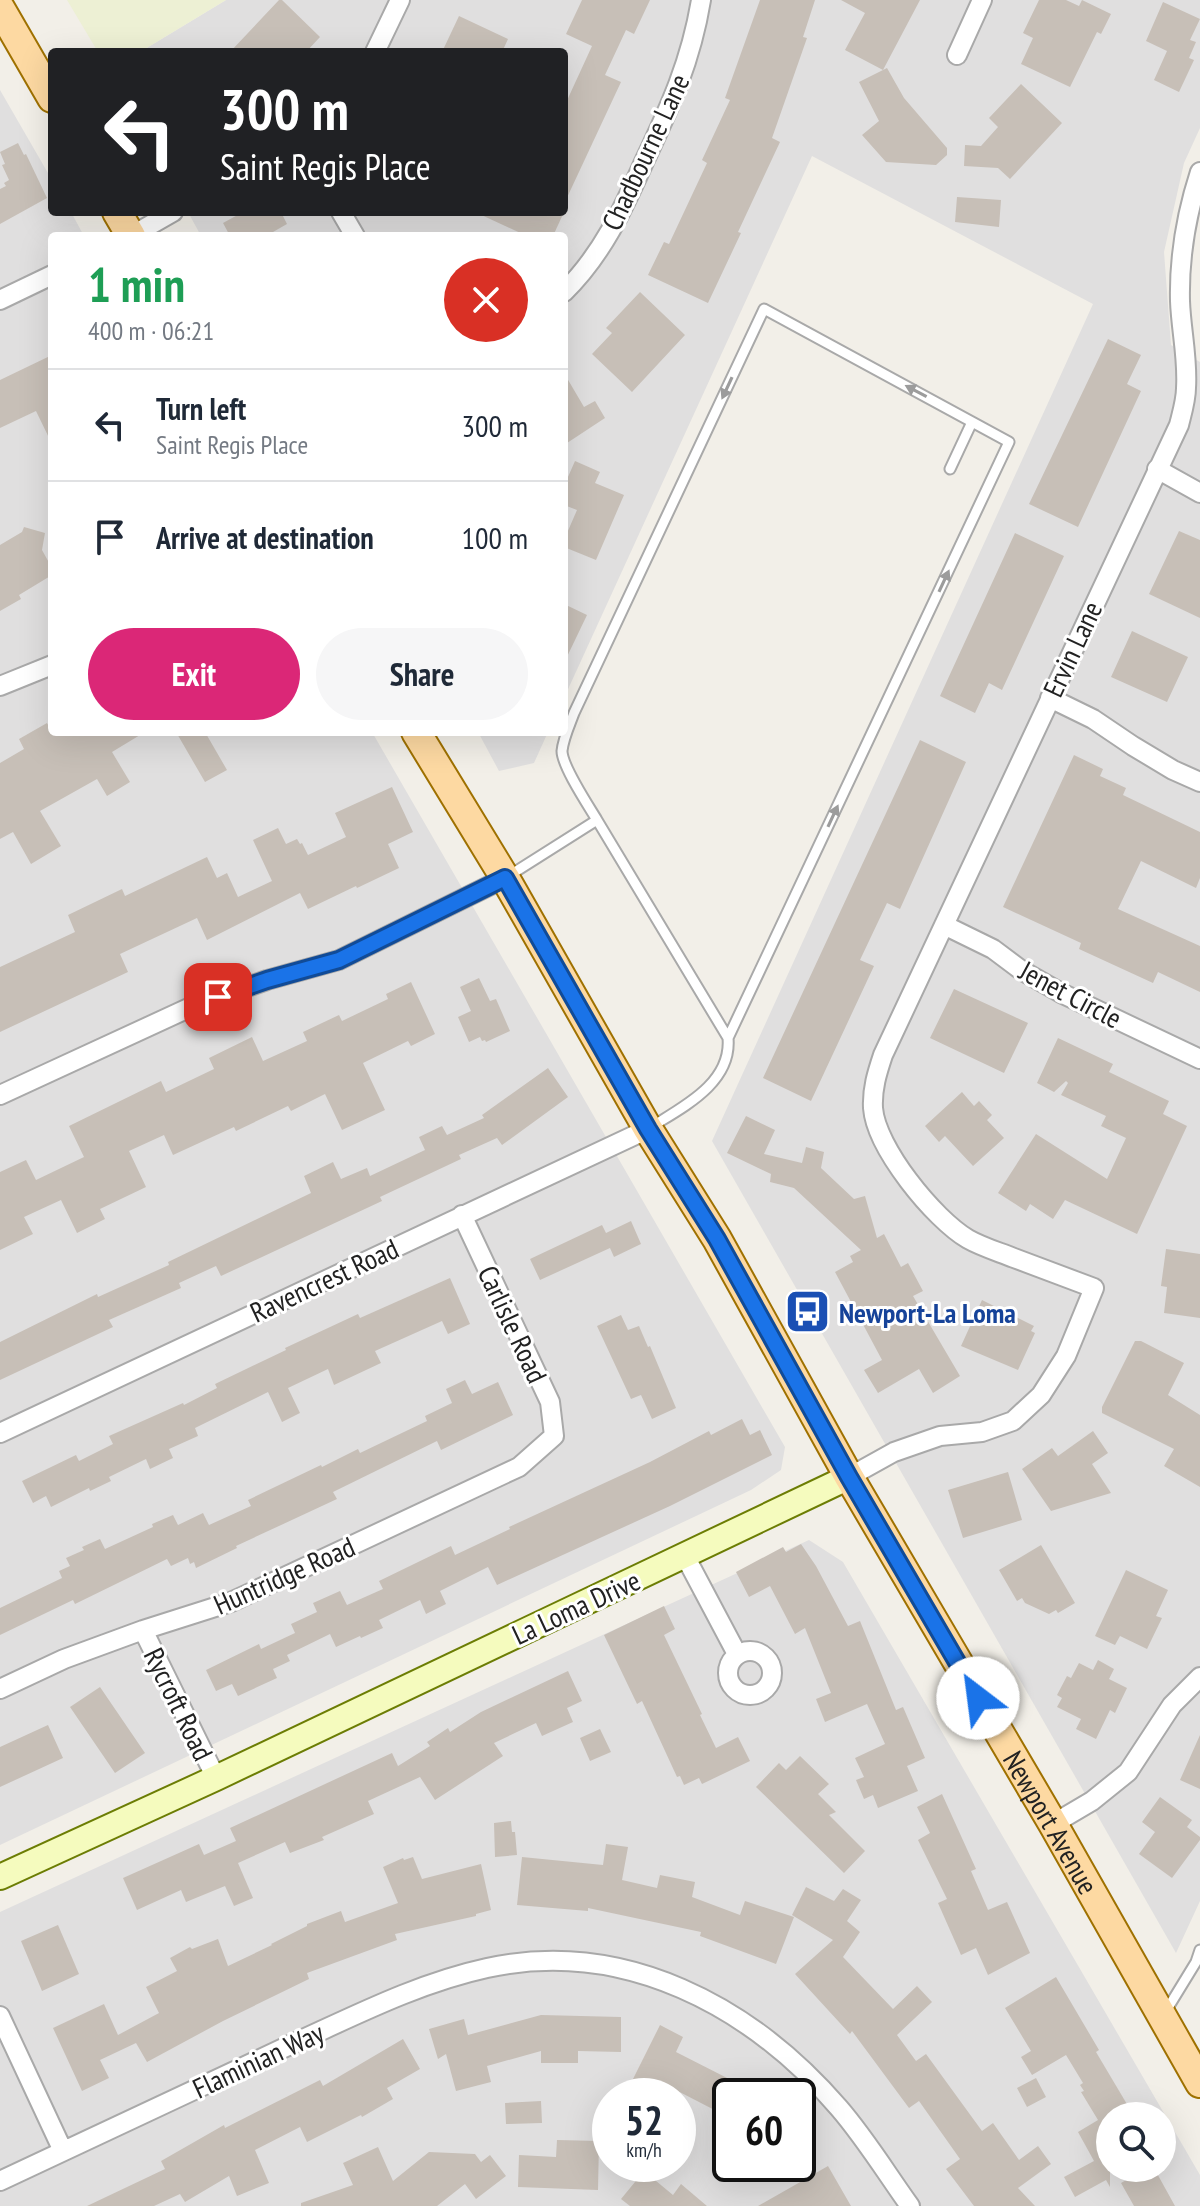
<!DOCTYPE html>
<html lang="en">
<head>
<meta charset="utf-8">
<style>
  :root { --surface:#fff; --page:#f6f6f7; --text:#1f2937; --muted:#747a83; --line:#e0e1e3; --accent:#db2777 }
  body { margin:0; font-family:"PT Sans Narrow",sans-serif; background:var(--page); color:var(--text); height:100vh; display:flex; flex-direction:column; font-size:30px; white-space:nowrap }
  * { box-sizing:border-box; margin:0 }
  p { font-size:26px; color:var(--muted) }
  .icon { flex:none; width:44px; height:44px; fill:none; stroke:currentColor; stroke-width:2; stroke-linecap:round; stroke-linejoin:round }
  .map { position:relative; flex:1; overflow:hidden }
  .sheet { position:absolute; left:48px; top:232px; width:520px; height:504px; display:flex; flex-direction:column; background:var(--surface); border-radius:8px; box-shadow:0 8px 32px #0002 }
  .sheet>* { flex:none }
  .top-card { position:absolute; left:48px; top:48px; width:520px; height:168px; border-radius:8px; box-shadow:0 8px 32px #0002; background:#202124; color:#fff; overflow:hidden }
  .tools { position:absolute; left:1096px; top:2102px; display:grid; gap:16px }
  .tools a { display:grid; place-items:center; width:80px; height:80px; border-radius:50%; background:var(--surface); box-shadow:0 8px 32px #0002; font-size:40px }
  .speed { position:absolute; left:592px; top:2078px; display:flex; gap:16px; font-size:40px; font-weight:700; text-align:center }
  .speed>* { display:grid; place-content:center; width:104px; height:104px; border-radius:50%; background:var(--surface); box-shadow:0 8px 32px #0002; line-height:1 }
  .speed small { font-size:20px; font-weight:400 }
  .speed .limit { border:4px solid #111; border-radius:12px; background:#fff; color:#111 }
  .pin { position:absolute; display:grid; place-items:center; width:68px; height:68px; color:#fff; margin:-34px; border-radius:16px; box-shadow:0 4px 12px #0006 }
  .me { position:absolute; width:88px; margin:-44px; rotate:330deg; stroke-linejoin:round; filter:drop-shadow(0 0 6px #0008) }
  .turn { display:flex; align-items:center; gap:28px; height:168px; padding:0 40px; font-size:36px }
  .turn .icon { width:104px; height:104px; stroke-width:2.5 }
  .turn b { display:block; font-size:56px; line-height:68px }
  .round { display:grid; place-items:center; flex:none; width:84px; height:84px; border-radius:42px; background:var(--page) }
  .head { display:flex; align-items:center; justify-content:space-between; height:136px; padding:0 40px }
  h1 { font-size:48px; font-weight:600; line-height:60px; color:#1e9e55 }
  .action { display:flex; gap:16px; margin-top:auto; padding:16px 40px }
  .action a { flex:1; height:92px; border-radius:48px; background:var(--accent); color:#fff; font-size:32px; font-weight:600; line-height:92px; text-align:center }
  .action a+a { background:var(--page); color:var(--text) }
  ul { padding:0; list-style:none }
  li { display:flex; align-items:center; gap:24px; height:112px; padding:0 40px; border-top:2px solid var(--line) }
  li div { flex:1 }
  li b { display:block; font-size:30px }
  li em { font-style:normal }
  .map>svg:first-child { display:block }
</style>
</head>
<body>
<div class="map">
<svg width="1200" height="2206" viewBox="0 0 1200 2206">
  <rect width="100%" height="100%" fill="#f2efe8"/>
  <path fill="#e0dfdf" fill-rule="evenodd" d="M226,0H1200V128L1184,163L1164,252L1171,345L1200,362V1901L1176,1953L712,1141L1093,304L812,156L564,698V236H201L188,212H564V52H140Z
    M0,90L52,180V212H71L84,236H52V732H372L785,1447L781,1470L751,1490L0,1845Z
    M478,732H548L534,763L499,771Z
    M809,1540L843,1562L1200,2175V2206H0V1912ZM610,2096H678V2164H610ZM730,2096H798V2164H730ZM1110,2116H1162V2168H1110Z"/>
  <path fill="#edf0d4" d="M67,0H226L140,52H98Z"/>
  <path fill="#c7bfb7" d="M279,0H282L320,37L306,52H230Z
    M582,0H650L634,34L626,30L605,75L621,82L564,204V107L592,46L566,34Z
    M760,0H815L803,37L807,38L772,138L780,142L738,232L741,233L708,303L648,275L664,242L669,244L707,163L702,160L730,100L725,98Z
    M841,0H920L883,70L887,68L904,98L947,148V155L936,165L886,162L862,135L879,121L859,82L883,70L845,50L865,13Z
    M1039,0H1066L1079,6L1082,0L1111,14L1101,34L1097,32L1070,87L1021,64L1033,38L1023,33Z
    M1163,2L1200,19L1190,40L1196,42L1189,58L1194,60L1179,92L1154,80L1167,51L1146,41Z
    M459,16L508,39L502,52H442Z
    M1021,84L1062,123L1010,179L998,168L964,166L965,145L981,146L998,127L989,118Z
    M18,143L24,155L26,154L47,198L0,224V189L6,186L4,183L9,180L2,165L5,164L0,152Z
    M957,197L1001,200L999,227L955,222Z
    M243,212H281L287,224L266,236H230L223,223Z
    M475,212H564L553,236H527Z
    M640,292L685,335L632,392L592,354L612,333L606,328Z
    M1108,339L1141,355L1127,384L1141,391L1078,527L1029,504Z
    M52,355V444L36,411L0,428V380Z
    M564,373L584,407L595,401L605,418L564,445Z
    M575,461L600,472L595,483L624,495L596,560L564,547V540L577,510L564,505V486Z
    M24,527L45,533L42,550L52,568V575L19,595L21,599L0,611V545L22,532Z
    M1179,531L1200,540V618L1149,594Z
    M1015,533L1064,556L1002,690L989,683L975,713L940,696Z
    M564,604L587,615L564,663Z
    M1132,631L1188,657L1167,702L1111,677Z
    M47,723L52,732H145L112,752L130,782L107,796L97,779L40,811L61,846L31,864L13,832L0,839V763L24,749L19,739Z
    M176,732H205L227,770L205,782Z
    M920,740L966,762L900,909L887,903L860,960L874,966L811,1101L763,1078Z
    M1074,755L1103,769L1100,776L1126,788L1123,795L1200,832V878L1196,888L1141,861L1118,909L1200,946V992L1158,972L1153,983L1079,949L1081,943L1003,907Z
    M392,787L413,832L388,844L399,868L357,888L356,886L308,909L300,893L207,940L197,918L120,954L128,972L0,1032V967L75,932L68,915L122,889L125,896L207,857L217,878L227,873L238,897L272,881L253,840L278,828L286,844L297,839L300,844L302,843L308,855L346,837L335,813Z
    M479,978L490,1001L496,999L510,1031L486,1042L485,1040L482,1041L480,1037L469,1042L458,1017L471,1011L460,987Z
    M411,982L435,1034L411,1046L408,1041L363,1063L385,1110L342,1130L325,1094L291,1111L288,1106L236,1131L234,1127L173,1155L164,1135L129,1151L146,1187L100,1209L105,1219L77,1233L61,1200L24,1217L33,1234L0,1250V1172L26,1160L36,1180L84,1157L69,1126L161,1081L166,1092L214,1069L209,1058L252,1037L263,1061L307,1041L303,1032L339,1015L342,1021L388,999L386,994Z
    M954,989L1028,1023L1004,1073L930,1038Z
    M1058,1038L1113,1064L1109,1072L1169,1101L1163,1114L1187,1126L1137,1234L1065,1200L1053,1219L1030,1204L1026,1211L998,1193L1036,1134L1107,1179L1126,1138L1101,1126L1106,1116L1061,1095L1068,1083L1066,1081L1054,1092L1037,1083Z
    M548,1068L568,1097L502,1145L497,1138L459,1155L461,1159L380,1197L382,1201L221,1276L216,1266L179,1283L181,1288L109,1320L113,1327L0,1380V1342L97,1294L98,1297L169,1265L168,1262L311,1193L304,1176L333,1162L341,1179L367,1168L370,1176L425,1150L419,1137L442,1126L447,1135L484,1118L482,1115Z
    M962,1092L974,1106L979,1101L992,1115L987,1120L1004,1138L973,1166L945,1136L939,1142L925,1126Z
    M746,1116L775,1130L764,1154L802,1163L806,1147L824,1152L821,1168L854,1199L865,1196L877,1238L884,1234L901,1267L908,1263L923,1291L913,1296L960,1376L933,1393L919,1369L878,1393L864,1370L882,1360L835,1272L853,1262L850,1256L861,1250L794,1188L770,1182L771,1174L727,1153Z
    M631,1221L641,1244L614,1257L610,1248L540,1280L530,1259L602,1225L606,1233Z
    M1166,1249L1200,1254V1318L1164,1313L1167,1287L1161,1286Z
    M450,1278L470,1324L448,1334L442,1321L375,1351L381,1363L334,1385L328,1369L288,1388L300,1413L282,1422L268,1392L195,1428L198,1436L169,1449L173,1458L150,1469L146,1459L109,1477L111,1481L90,1491L89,1488L51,1507L46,1496L33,1503L22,1481L76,1455L79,1461L113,1444L109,1436L183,1403L184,1405L217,1388L215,1384L286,1350L285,1348L358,1314L360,1318Z
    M982,1300L1034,1326L1031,1331L1035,1333L1018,1370L961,1346Z
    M621,1315L628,1330L639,1326L648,1347L650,1346L676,1408L652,1419L641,1395L631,1399L597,1326Z
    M1135,1341H1141L1184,1363L1168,1395L1200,1415V1487L1164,1466L1174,1449L1102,1413V1407Z
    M465,1380L472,1394L498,1382L513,1415L441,1450L437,1441L333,1492L337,1499L236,1546L237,1548L196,1568L194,1562L190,1564L188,1558L171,1566L167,1559L75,1604L73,1600L0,1635V1608L62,1578L59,1571L70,1566L66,1558L84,1550L82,1547L100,1539L105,1549L153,1527L152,1524L173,1515L178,1525L203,1513L209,1525L251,1506L248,1500L321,1465L322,1467L358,1449L360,1453L427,1421L425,1416L452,1403L446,1389Z
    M742,1419L750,1435L760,1430L772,1455L670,1506L497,1585L488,1567L440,1591L446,1604L426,1614L420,1600L379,1620L383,1628L361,1638L360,1636L336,1647L330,1634L287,1655L290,1661L273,1669L277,1678L238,1696L232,1684L216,1691L206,1670L259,1644L261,1649L295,1633L291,1624L317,1612L313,1603L340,1591L347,1605L383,1589L379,1581L451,1546L455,1555L510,1529L509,1527L650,1462L709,1431L711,1435Z
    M1093,1431L1108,1453L1092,1464L1111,1493L1051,1511L1022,1469L1052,1448L1058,1456Z
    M1008,1472L1022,1520L963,1538L948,1490Z
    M801,1544L816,1566L848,1626L860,1621L896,1710L903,1707L925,1758L907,1766L918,1791L878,1808L873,1795L864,1799L856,1780L864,1777L855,1758L885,1744L867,1704L825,1722L816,1699L831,1693L805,1628L795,1634L770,1586L749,1597L736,1572L783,1547L786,1552Z
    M1041,1545L1075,1603L1058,1613L1056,1610L1049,1614L1025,1603L1022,1598L1017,1601L999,1570Z
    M1126,1570L1168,1590L1156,1616L1162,1618L1147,1649L1120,1636L1115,1645L1095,1636Z
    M664,1606L675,1629L664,1635L702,1714L700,1715L716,1748L738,1737L750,1761L702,1784L699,1778L684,1785L680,1776L677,1777L642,1701L637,1704L604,1635Z
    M1098,1660L1114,1669L1109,1679L1127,1688L1115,1713L1110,1710L1096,1739L1076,1729L1081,1719L1057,1707L1062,1698L1057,1695L1067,1676L1071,1678L1079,1663L1093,1670Z
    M568,1671L582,1701L567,1708L573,1722L542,1736L536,1723L494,1743L503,1756L435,1800L420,1777L368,1801L374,1814L322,1837L324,1840L290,1853L285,1842L238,1863L253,1898L234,1906L225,1886L186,1902L181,1890L137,1910L123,1878L199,1844L204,1855L236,1841L230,1828L392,1753L398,1766L430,1746L427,1742L448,1728L450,1732L481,1712Z
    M100,1687L145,1753L115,1773L70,1707Z
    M48,1725L63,1758L0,1787V1747Z
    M600,1729L611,1752L590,1761L580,1738Z
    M1200,1735V1789L1180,1780Z
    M800,1756L829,1784L818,1794L836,1812L829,1815L865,1851L844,1873L756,1787L779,1763L786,1770Z
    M942,1794L976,1869L971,1871L988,1910L1007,1902L1030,1953L988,1975L976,1948L961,1955L938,1903L947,1899L918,1840L930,1833L917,1807Z
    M1160,1797L1192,1820L1187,1827L1200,1837V1840L1172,1878L1139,1854L1155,1832L1142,1822Z
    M511,1821L512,1832H515L517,1855L495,1857L494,1823Z
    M606,1844L628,1847L622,1880L657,1888L660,1875L695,1882L692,1897L740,1915L745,1901L794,1917L776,1964L700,1936L701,1932L588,1908V1911L517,1905L522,1857L603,1865Z
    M413,1857L422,1879L481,1864L491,1910L476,1914V1916L395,1934L397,1940L307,1973L309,1979L223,2021L147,2062L136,2043L100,2060L109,2078L82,2091L53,2028L104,2004L118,2035L159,2013L146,1987L177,1971L170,1958L190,1947L192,1949L218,1939L228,1966L272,1945L271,1944L307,1926V1924L341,1911L345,1922L398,1903L383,1867L403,1858L404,1860Z
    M806,1887L834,1901L843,1889L861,1900L847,1921L860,1932L843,1957L893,2009L917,1986L932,2002L897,2035L916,2061L926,2054L982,2131L993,2123L1019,2160L1038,2146L1051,2164L1018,2188L1035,2206H974L946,2169L960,2159L919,2101L909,2108L852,2031L850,2034L795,1974L833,1940L792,1915Z
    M58,1925L79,1974L42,1991L21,1941Z
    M1056,1977L1099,2050L1096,2052L1134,2116H1110V2187L1106,2180L1075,2197L1064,2177L1094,2161L1078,2132L1098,2120L1081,2092L1084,2091L1080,2085L1083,2083L1066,2055L1032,2075L1021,2057L1031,2051L1005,2008Z
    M541,2015L621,2017V2052L578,2051V2063H541V2051L487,2066L491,2082L456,2091L446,2054L438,2059L429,2029L464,2019L468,2035Z
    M660,2025L683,2037L676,2052L733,2081L752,2096H730V2118L668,2086L663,2096H644L646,2090L631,2083Z
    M403,2039L420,2069L387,2088L393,2099L362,2117L361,2115L307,2142L300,2127L255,2150L269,2183L237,2196L229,2176L185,2202L180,2194L154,2206H87L165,2169L161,2161L224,2125L225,2128L320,2080L323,2086Z
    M1036,2078L1046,2097L1027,2107L1017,2088Z
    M541,2101L542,2123L506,2124L505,2103Z
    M557,2140L599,2141L598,2190L518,2187L519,2155L556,2157Z
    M378,2147L393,2181L429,2152L475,2154L481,2162L490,2155L506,2176L476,2199L465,2184L437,2206H301V2203L353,2185L343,2163Z
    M828,2166L851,2206H758L802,2181Z
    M1148,2168H1154L1175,2206H1134L1121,2183Z
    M644,2171L673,2195L681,2184L707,2206H630L621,2199Z"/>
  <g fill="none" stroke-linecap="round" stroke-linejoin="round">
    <defs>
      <path id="service" d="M950,469L972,422
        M597,820C588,805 562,766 562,751C563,739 570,724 574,713L764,309L1009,442L728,1038
        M507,877L597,820L728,1038C732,1083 683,1107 651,1127
        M1166,2011L1196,1962L1200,1950"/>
      <path id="minor" d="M375,52L400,0
        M957,55L982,0
        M341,212L355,236
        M131,236L173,212
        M564,292C602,255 623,209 644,162C670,107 691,61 701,0
        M0,300L52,275
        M1157,469L1200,493
        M0,686L52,665
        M1050,698L1093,719L1133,746L1173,770L1200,782
        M944,925L993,949L1021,970L1061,993L1200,1059
        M0,1095L193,1006L267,980L339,960L505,878
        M0,1433L648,1129
        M849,1477L894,1452L940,1436L982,1432L1013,1421L1041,1395L1066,1356L1094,1288C1067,1278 1040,1268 1014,1258C999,1252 982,1247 968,1239C934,1219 876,1148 873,1108C872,1089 877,1073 883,1055L1179,425C1182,413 1186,400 1186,388C1188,358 1181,330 1180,301C1179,258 1187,212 1200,172
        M685,1556L737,1654
        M143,1630L216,1778
        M728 1673a22 22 0 1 1 44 0a22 22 0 1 1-44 0Z
        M0,1689L64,1659L143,1630L231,1602L519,1467L554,1436L550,1402L462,1215
        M1053,1824L1092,1801L1128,1772L1172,1705L1200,1677
        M0,2016L63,2151
        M0,2181C96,2135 193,2090 290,2045C354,2016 418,1983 487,1968C624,1938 751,2006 839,2108C865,2138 887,2174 910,2206"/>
      <path id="secondary" d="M0,1877L216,1778L849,1477"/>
      <g id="primary">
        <path d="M0,8L52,98"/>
        <path d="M117,212L131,236"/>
        <path id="s1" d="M416,732L505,878L648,1129L717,1239L849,1477L1053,1824L1200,2083"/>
      </g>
    </defs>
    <use href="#service" stroke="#a9a9a9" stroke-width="13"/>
    <use href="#minor" stroke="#a9a9a9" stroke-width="22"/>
    <use href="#secondary" stroke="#6c7d04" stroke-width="28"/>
    <use href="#primary" stroke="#9f7100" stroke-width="32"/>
    <use href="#service" stroke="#fff" stroke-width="9"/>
    <use href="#minor" stroke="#fff" stroke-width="18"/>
    <use href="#secondary" stroke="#f5fbbe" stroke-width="24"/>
    <use href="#primary" stroke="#fdd9a2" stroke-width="28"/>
  </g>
  <defs><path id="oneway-solid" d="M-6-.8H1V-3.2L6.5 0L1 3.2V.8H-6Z" transform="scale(2)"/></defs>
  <g fill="#9c9c9c">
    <use href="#oneway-solid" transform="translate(727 388) rotate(115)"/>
    <use href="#oneway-solid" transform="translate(916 391) rotate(-152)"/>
    <use href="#oneway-solid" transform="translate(944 581) rotate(-65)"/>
    <use href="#oneway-solid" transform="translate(833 816) rotate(-65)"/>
  </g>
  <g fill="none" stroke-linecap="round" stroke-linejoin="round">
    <defs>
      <path id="route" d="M218,997L267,980L339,960L505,878L648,1129L717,1239L849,1477L978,1698"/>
    </defs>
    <use href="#route" stroke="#114b97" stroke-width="20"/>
    <use href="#route" stroke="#1a73e8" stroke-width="14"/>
  </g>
  <defs>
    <symbol id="bus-square" viewBox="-11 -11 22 22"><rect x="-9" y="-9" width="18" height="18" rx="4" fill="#1a4fb4" stroke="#fff"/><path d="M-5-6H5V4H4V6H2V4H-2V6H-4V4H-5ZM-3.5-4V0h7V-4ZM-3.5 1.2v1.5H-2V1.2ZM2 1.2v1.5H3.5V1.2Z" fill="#fff"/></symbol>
  </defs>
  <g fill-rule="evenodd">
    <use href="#bus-square" x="782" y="1286" width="51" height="51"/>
  </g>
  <g text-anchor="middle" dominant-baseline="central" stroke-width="6" stroke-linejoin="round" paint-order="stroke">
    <g font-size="28" fill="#222" stroke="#fff">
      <text transform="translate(645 152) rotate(-65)">Chadbourne Lane</text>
      <text transform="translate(1072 649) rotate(-65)">Ervin Lane</text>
      <text transform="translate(1071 994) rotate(28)">Jenet Circle</text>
      <text transform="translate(324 1280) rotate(-25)">Ravencrest Road</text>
      <text transform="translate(513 1324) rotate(65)">Carlisle Road</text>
      <text transform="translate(284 1575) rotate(-24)">Huntridge Road</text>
      <text transform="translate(576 1607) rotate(-25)">La Loma Drive</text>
      <text transform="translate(179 1704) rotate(64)">Rycroft Road</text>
      <text stroke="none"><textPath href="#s1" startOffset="1262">Newport Avenue</textPath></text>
      <text transform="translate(258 2060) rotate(-25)">Flaminian Way</text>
    </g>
    <g font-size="28" font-weight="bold" fill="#164399" stroke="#fff" text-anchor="start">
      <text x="839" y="1312">Newport-La Loma</text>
    </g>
  </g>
</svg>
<div class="tools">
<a><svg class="icon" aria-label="search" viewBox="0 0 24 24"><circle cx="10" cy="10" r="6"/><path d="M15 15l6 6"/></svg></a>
</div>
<div class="speed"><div>52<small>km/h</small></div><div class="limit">60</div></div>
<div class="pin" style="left:218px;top:997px;background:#d93025"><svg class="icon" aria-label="arrive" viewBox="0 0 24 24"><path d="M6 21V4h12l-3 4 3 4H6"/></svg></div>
<svg class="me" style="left:978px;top:1698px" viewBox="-20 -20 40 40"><circle r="19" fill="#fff"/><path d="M0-13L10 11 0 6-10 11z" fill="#1a73e8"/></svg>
<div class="top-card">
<div class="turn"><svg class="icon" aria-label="left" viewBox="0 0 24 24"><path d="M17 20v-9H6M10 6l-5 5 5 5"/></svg><div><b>300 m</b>Saint Regis Place</div></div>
</div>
<section class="sheet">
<div class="head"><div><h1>1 min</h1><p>400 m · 06:21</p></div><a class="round" style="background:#d93025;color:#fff"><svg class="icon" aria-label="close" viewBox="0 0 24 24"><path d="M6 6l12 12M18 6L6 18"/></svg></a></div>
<ul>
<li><svg class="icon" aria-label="left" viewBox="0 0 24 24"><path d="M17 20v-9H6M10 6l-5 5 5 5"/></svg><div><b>Turn left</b><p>Saint Regis Place</p></div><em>300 m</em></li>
<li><svg class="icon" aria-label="arrive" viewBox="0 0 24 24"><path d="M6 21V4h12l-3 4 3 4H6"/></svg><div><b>Arrive at destination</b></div><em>100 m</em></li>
</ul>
<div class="action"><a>Exit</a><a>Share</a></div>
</section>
</div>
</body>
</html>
